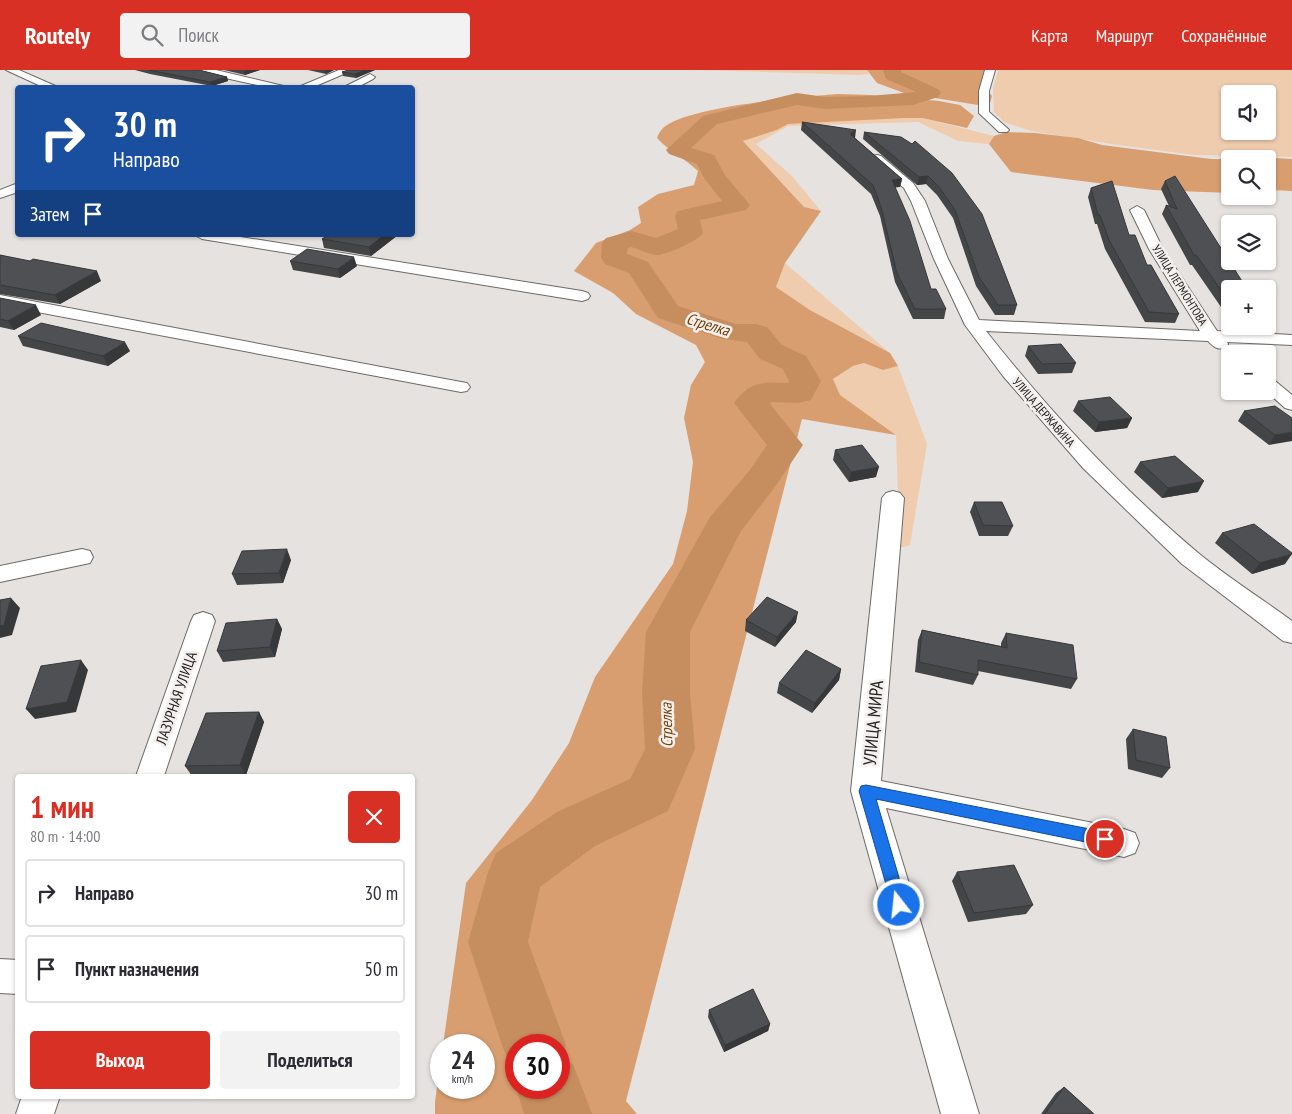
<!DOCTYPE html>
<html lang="ru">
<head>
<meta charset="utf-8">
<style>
  :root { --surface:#fff; --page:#f2f2f3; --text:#2b2b33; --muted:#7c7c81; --line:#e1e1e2; --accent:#d93025 }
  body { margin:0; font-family:"PT Sans Narrow",sans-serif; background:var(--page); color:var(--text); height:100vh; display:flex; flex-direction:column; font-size:19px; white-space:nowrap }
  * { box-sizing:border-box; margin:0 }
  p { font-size:16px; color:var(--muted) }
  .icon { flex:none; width:28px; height:28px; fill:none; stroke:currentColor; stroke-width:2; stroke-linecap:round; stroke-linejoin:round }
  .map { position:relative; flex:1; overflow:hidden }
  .drawer { position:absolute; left:15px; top:704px; width:400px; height:325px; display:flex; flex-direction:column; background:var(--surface); border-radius:5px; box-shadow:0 1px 4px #0004 }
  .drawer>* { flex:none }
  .hud { position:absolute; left:15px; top:15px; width:400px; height:152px; border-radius:5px; box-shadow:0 1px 4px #0004; background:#1a4fa0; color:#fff; overflow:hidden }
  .buttons { position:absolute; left:1221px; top:15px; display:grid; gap:10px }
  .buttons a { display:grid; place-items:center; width:55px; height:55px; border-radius:5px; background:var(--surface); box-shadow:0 1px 4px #0004; font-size:25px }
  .speed { position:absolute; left:430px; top:964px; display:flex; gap:10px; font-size:25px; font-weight:700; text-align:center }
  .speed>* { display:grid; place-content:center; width:65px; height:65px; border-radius:50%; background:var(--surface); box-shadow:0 1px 4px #0004; line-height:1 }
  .speed small { font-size:12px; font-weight:400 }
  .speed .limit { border:8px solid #d22; background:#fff; color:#111 }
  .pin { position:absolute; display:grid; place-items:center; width:42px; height:42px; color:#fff; margin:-21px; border:2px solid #fff; border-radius:50%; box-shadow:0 1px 5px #0007 }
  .me { position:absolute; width:55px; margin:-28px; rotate:344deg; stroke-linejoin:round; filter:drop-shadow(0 0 4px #0008) }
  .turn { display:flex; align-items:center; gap:18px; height:105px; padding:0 15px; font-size:22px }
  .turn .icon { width:65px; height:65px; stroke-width:2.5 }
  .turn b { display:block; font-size:35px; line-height:42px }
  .then { display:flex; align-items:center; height:48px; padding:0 15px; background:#0003; gap:10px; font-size:19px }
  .round { display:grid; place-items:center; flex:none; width:52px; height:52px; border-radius:5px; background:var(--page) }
  .headline { display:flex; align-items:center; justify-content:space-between; height:85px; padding:0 15px }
  h1 { font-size:30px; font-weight:700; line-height:38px; color:var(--accent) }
  .cta { display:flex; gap:10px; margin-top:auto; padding:10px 15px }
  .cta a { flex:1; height:58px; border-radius:5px; background:var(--accent); color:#fff; font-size:20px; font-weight:700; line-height:58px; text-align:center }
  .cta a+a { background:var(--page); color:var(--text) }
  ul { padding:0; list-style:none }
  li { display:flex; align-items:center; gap:15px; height:68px; margin:0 10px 8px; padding:0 5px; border:2px solid var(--line); border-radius:5px }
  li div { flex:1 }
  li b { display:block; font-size:19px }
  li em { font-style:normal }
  header { display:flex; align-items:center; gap:30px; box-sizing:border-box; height:70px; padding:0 25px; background:var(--accent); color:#fff }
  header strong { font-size:24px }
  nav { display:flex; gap:28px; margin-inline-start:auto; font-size:18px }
  .search { width:350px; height:45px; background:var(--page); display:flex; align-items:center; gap:12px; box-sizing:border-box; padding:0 18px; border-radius:5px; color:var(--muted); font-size:19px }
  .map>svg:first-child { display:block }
</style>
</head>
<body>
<header>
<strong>Routely</strong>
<div class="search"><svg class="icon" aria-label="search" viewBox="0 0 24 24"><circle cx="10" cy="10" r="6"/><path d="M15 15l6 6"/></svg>Поиск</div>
<nav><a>Карта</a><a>Маршрут</a><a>Сохранённые</a></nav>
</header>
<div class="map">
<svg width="1292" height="1044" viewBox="0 0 1292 1044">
  <rect width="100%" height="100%" fill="#e6e2e0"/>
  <path fill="#f0ccaf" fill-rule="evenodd" d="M697,0H867L869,4L859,5Z
    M998,0H1292V87L1194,85L1118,75L1031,61L1004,52L994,42L993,19ZM1230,24H1268V61H1230Z
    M886,48H922L994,66L989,74L958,71L918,52L788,56L756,74L792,106L821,141L804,137L743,71L777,60L788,54Z
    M785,193L890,283L810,240L776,217Z
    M864,293L883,300L898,296L927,374L910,475L900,478L896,365L840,325L833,309L853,296Z"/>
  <path fill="#d89e70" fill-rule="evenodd" d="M867,0H993L988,21L992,26L990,33L978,35L904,23L877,13Z
    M838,24L871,25L939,31L960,35L974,46L967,58L922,48H904L788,54L777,60L743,71L804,137L821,141L785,193L776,217L810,240L890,283L898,296L883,300L864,293L853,296L833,309L840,325L896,365L802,349L626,1031L637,1044H435V1032L441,987V1018H484V975H443L466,813L532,730L569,673L595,607L673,494L687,441L693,392L684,348L691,315L705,292L696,275L636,244L613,223L574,201L596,173L630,160L641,153L638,137L658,124L694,115L698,101C684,88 670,82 657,68C658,65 660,61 663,58C687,36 802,27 838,24ZM516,975H559V1018H516Z
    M1007,62L1035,63L1078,68L1102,75L1211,89H1230V123L1153,120L1011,102L989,74L994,66Z
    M1260,87L1292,89V121L1268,120V89H1249Z"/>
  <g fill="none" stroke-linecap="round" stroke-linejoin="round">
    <path fill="#c68e5f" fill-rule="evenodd" d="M883,0H901V2L938,19L941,23L938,27L913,35L825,39L797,35L717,54L691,78L714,85L725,105L750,135L746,140L700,150L703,163C698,171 668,184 658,185C649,185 639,179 631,177L628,178L627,184L648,192L678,236L736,254H756L767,257L782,275L806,286L821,311L811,330L799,333L772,332L770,334L803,375L775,417L741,461L690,562V623L695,679L668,741L595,776L540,817L528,872L566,975L560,989L573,994L592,1044H524L516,1018V1017L559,1018V975H516V1000L511,998L502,975L468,872L488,802L496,783L557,742L630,709L645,679L642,623L646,562L710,447L749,401L767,375L734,333C750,311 763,312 788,313L789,311L783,299L760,289L747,272L723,269L658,248L629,203L605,194L601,188L602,173L606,168L632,161L656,168L678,159L675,146L678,141L722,131L704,108L697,94L669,84L666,80L703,46L797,23L825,27L869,26L916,22L886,9Z"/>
    <defs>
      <path id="minor" d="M6,0H19L60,18H45Z
        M197,0H216L292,18H271L202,3Z
        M339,0H353L311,18H296Z
        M985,0H995L989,21V42L1007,58L1009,60L1007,62H999L979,43V21Z
        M370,4L375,7L373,9L356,18H342Z
        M877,85L881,86L913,113L925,131L948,189L979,250L1200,261L1149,179L1130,140L1137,136L1144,140L1163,179L1217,261L1292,265V275L1227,272L1228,274L1226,278C1217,280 1214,277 1208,271L986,261C1049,341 1119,416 1197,482C1227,507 1261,528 1292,551V573L1283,571L1182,494L1083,398L1003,306L965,255L934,189L911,131L904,118L873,92L871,89L873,86Z
        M18,113V122L0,128V120Z
        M195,165H228L582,221L588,223L590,226L588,229L582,231L202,169Z
        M0,225L461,312L467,313L470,317L467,321L461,322L0,235Z
        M1268,309L1274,310L1292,325V340L1285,338L1266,321H1268Z
        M893,421L900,423L904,428L881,711L1124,759L1135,763L1139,773L1135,783L1124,787L886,738L979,1044H941L851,721L882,428L886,423Z
        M82,479L90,481L93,487L90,493L0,512V496Z
        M203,542L212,545L215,551L164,706H136L191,551L194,545Z
        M0,889L18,890V924L0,923Z
        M22,1026H60L54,1044H16Z"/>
    </defs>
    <use href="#minor" stroke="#6c6966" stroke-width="2"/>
    <use href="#minor" fill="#fff" fill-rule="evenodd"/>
  </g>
  <path fill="#444547" d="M135,0H199L227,7L228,11L212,16L150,4Z
    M224,0H260L245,5Z
    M308,0H334L326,4Z
    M375,0L356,8L343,6L342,2Z
    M802,52L855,68L902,109L900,117H895L931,219L946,239L944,249H913L895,212L880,146L871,124L801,60Z
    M864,62L912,74L915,71L1017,235L1014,245H995L976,216L953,148L937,125L926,114L917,115L863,69Z
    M1165,111L1230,219V250L1192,195H1190L1162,144L1166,135L1169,136L1161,119Z
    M1091,118L1129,165L1147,195L1179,244L1175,253L1145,252L1105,179L1097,154H1095L1088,127Z
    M398,165L371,186L324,178L322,169Z
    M0,185L101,211L60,234L0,224Z
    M290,191L357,196L340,208L293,200Z
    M0,228L41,245L14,260L0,257Z
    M1234,256H1265L1264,258Z
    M18,266L130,281L108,296L23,276Z
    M1028,276L1076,293L1072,303L1038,304L1025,286Z
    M1078,331L1132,348L1127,358L1095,362L1073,341Z
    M1244,341L1292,348L1269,375L1238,351Z
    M835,380L876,407L849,412L833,390Z
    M1140,392L1198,422L1162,428L1134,402Z
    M974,432L1013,456L1008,466H979L970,442Z
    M1222,463L1285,494L1252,504L1215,473Z
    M291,490L283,513L237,515L232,504Z
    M277,549L282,559L275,587L223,592L217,581Z
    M746,550L796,552L775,577L745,561Z
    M922,560L1001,576V573L1006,563L1077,609L1071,619L978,601V605L973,615L915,602L918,570Z
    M841,599L839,610L812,643L777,623L779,613Z
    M259,642L264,652L246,705L192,706L185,696Z
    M1133,659L1170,698L1162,708L1128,699L1126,669Z
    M957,802L1033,835L1026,844L968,852L952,811Z
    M709,940L770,954L768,961L724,982L708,947Z
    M1064,1017L1094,1044H1041L1056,1023Z"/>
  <path fill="#37383a" d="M247,0H260L245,5L244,1Z
    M325,0H334L326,4Z
    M365,0H375L356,8L355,4Z
    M227,7L228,11L212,16L210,12Z
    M856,60L855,68L850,70L851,63Z
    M928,106L926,114L917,115L919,107Z
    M902,109L900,117L890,118L892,110Z
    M384,165H398L371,186L369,177Z
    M354,187L357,196L340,208L338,199Z
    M97,201L101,211L60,234L55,225Z
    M36,235L41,245L14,260L8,251Z
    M125,272L130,281L108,296L103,286Z
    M1132,348L1127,358L1095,362L1099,352Z
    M1292,362V371L1269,375L1275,365Z
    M879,397L876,407L849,412L851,402Z
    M1204,411L1198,422L1162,428L1168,418Z
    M287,479L291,490L283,513L279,503Z
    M1292,484L1285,494L1252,504L1260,493Z
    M11,528L20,538L12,565L0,568V556Z
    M798,542L796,552L775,577L777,567Z
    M277,549L282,559L275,587L270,577Z
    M81,590L88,600L76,642L35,649L26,639Z
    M841,599L839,610L812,643L815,633Z
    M259,642L264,652L246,705L240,695Z
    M770,954L768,961L724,982L725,975Z"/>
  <path fill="#4f5053" stroke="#37383a" d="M149,0H199L227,7L210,12Z
    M348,0H365L355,4L342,2Z
    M802,52L856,60L851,63V65L902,109L892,110L910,151L931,219H936L946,239H915L897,203L881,137L873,115Z
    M864,62L901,67L912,74L915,71L952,103L982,144L1017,235H998L979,207L955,140L939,117L928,106L919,107Z
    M1175,106L1247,219H1230V233L1197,186L1194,185L1166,135L1177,139L1165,111Z
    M1112,111L1129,165H1135L1147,195H1151L1179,244L1149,242L1109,170L1100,145H1098L1091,118Z
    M328,165H384L369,177L322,169Z
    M307,179L354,187L338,199L290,191Z
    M0,185L30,191L33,189L97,201L55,225L0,215Z
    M0,228L36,235L8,251L0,249Z
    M41,253L125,272L103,286L18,266Z
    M1061,274L1076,293L1042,294L1028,276Z
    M1110,327L1132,348L1099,352L1078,331Z
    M1275,336L1292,348V362L1275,365L1244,341Z
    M862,375L879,397L851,402L835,380Z
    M1175,386L1204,411L1168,418L1140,392Z
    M974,432H1002L1013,456L983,455Z
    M1254,454L1292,483V484L1260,493L1222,463Z
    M287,479L279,503L232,504L242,481Z
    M767,527L798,542L777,567L746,550Z
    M11,528L4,555L0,556V530Z
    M277,549L270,577L217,581L226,553Z
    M922,560L1007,578L1006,563L1073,575L1077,609L978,590V605L919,592Z
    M806,580L841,599L815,633L779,613Z
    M81,590L67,632L26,639L41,596Z
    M259,642L240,695L185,696L206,643Z
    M1133,659L1166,667L1170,698L1136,690Z
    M1014,795L1033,835L974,843L957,802Z
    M753,919L770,954L725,975L709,940Z
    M1064,1017L1094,1044H1045Z"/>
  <path fill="#1a73e8" stroke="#114b97" d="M866,715L1105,762L1111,764L1113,769L1111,774L1105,776L876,729L907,835L905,840L899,842L894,840L892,835L859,721L861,716Z"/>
  <g text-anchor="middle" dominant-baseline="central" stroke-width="5" stroke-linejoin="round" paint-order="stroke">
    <g font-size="12" fill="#242221" stroke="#f3f0ed">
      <text transform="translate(1180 215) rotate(58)">УЛИЦА ЛЕРМОНТОВА</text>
      <text transform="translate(1044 342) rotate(49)">УЛИЦА ДЕРЖАВИНА</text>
    </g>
    <g font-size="15" fill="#242221" stroke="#f3f0ed">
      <text transform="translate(176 628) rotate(-71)">ЛАЗУРНАЯ УЛИЦА</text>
    </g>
    <g font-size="16" font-style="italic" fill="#774107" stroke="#f3f0ed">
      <text transform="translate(708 254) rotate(17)">Стрелка</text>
      <text transform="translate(666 655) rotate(-91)">Стрелка</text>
    </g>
    <g font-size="18" fill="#242221" stroke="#f3f0ed">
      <text transform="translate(873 653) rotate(-85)">УЛИЦА МИРА</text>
    </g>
  </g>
</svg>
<div class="buttons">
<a><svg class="icon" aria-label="sound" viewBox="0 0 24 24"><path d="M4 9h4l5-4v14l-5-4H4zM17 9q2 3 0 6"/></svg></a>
<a><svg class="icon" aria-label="search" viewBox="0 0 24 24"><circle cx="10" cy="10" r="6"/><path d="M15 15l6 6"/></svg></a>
<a><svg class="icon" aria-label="layers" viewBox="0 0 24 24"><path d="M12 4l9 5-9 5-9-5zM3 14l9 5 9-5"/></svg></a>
<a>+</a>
<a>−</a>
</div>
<div class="speed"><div>24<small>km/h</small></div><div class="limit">30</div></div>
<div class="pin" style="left:1105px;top:769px;background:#d93025"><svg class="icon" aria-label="arrive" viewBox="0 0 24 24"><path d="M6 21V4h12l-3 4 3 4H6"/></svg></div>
<svg class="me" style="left:899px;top:835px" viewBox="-20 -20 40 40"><circle r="17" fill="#1a73e8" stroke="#fff" stroke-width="3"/><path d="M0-11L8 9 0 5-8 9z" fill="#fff"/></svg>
<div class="hud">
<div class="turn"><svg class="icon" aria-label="right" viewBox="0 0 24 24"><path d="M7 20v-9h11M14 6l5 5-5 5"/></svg><div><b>30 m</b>Направо</div></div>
<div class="then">Затем<svg class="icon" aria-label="arrive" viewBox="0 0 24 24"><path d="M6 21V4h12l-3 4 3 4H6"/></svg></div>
</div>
<section class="drawer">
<div class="headline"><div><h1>1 мин</h1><p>80 m · 14:00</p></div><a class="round" style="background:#d93025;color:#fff"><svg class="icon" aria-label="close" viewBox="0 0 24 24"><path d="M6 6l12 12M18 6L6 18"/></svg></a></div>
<ul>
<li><svg class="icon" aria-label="right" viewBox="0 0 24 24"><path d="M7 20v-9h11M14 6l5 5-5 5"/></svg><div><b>Направо</b></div><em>30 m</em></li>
<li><svg class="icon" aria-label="arrive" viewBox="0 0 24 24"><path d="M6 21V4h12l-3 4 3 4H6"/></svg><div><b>Пункт назначения</b></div><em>50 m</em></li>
</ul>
<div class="cta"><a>Выход</a><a>Поделиться</a></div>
</section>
</div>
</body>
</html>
